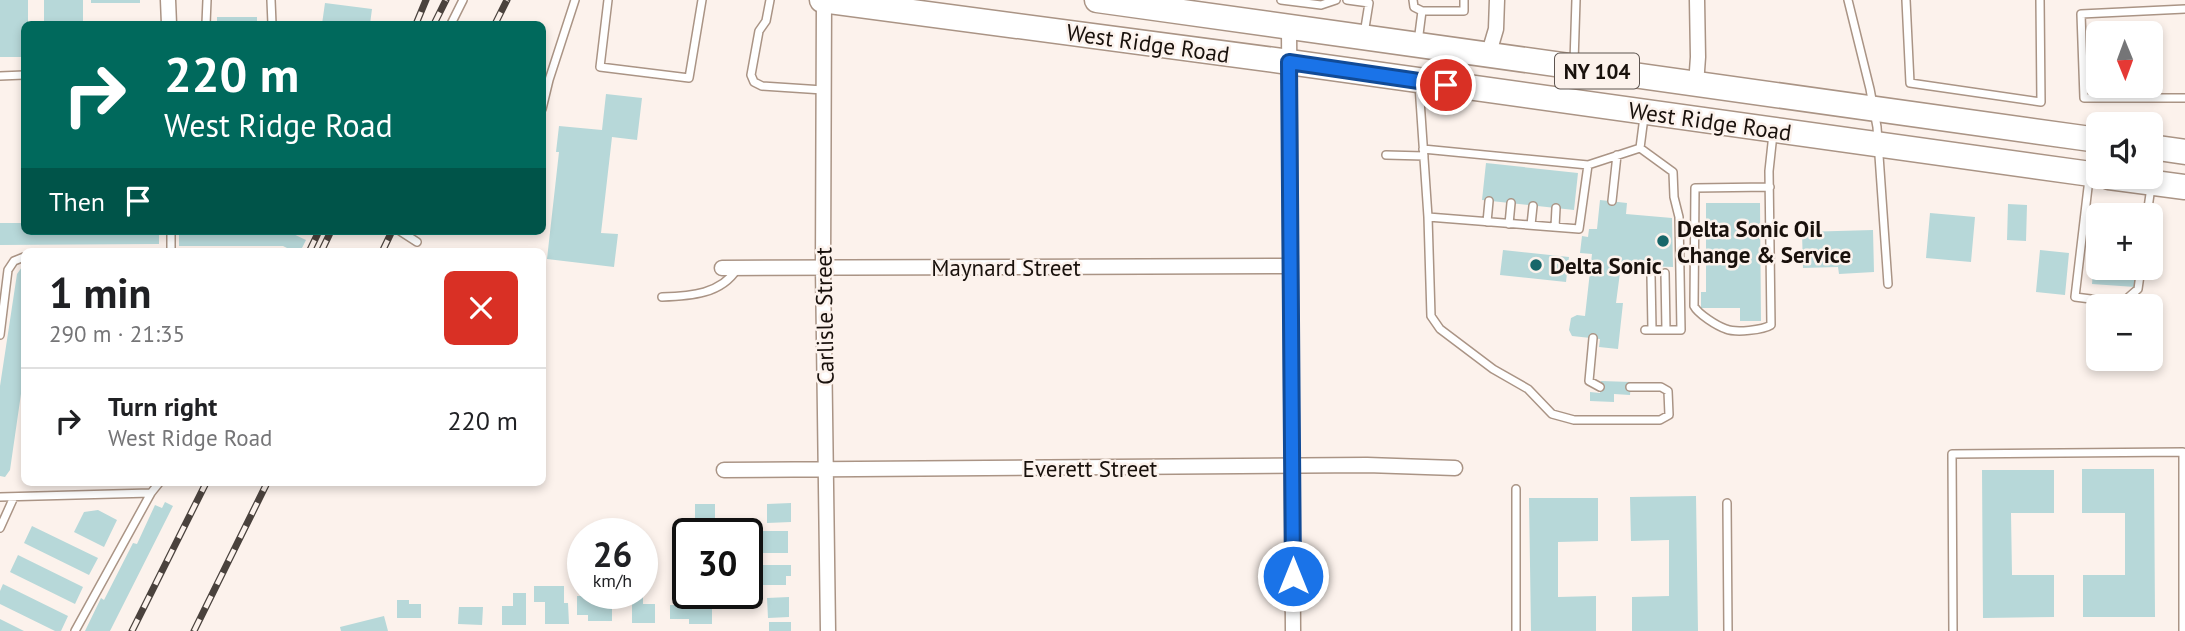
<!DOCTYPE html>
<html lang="en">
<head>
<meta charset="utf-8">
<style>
  :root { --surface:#fff; --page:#f6f6f6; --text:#202124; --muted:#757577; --line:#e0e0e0 }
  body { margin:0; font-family:"PT Sans",sans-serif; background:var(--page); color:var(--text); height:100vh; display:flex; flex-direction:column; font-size:26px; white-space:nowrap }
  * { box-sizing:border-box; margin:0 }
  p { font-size:23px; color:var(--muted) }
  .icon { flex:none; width:38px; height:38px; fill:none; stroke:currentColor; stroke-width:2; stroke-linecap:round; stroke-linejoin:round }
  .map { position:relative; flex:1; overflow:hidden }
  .sheet { position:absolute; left:21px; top:248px; width:525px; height:238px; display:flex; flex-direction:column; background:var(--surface); border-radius:10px; box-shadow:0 4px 10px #0003 }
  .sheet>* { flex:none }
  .hud { position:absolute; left:21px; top:21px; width:525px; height:214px; border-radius:10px; box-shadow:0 4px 10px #0003; background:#00695c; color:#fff; overflow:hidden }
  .needle { width:46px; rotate:179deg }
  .fabs { position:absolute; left:2086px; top:21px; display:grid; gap:14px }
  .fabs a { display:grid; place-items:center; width:77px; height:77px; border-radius:10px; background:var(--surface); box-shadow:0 4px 10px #0003; font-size:35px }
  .speed { position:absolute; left:567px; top:518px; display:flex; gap:14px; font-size:35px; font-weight:700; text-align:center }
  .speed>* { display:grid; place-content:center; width:91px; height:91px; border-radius:50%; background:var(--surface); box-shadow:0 4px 10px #0003; line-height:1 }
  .speed small { font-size:18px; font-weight:400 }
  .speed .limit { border:4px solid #111; border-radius:10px; background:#fff; color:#111 }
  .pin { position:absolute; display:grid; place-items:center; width:60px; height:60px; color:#fff; margin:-30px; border:4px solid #fff; border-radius:50%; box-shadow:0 2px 7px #0007 }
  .me { position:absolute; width:77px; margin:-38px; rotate:0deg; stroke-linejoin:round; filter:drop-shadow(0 0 5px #0008) }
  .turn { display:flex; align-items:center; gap:24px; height:147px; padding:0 28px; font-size:32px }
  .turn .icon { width:91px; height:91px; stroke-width:2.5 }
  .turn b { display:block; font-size:49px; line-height:60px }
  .then { display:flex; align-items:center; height:66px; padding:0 28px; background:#0003; gap:14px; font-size:26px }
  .round { display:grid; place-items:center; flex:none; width:74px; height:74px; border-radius:10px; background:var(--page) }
  .head { display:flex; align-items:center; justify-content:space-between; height:119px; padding:0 28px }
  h1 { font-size:42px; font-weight:800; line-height:52px }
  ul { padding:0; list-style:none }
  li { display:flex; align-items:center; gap:21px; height:105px; padding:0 28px; border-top:2px solid var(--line) }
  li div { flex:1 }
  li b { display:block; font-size:26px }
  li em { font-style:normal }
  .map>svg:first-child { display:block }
</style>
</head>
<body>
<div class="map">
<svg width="2185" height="631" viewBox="0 0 2185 631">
  <rect width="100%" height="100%" fill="#fcf2ec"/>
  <path fill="#b7d8d9" d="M0,0H28V24H24V57H0Z
    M44,0H83V22H44Z
    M91,0H140V3H91Z
    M325,3L372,9L370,24H322Z
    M217,17H257V24H217Z
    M606,94L642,98L637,140L612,137L601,233L618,234L614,267L547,259L559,152H556L559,126L602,130Z
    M1486,163L1578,173L1574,210L1482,200Z
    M1600,200L1627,203L1626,214L1672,218L1673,267L1621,265L1616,303H1623L1618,349L1599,347L1600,339L1572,336L1569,330L1571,318L1577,315L1585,316L1592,254L1580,253L1582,236L1588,237L1589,229H1597Z
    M1706,203H1760L1761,321H1740V308H1701V292H1706Z
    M2008,204L2027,205L2026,241L2007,240Z
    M1930,213L1975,217L1971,262L1926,258Z
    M0,223H24V231L159,233V244L0,245Z
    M1873,230L1874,272L1839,274L1838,267L1803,268L1802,232Z
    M2096,231H2098V268H2137L2135,287L2092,284Z
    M179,232H289L306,240L300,252H287L289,249L283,246H179Z
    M1503,250L1569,257L1566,282L1500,275Z
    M2040,250L2069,253L2065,295L2036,292Z
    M22,267L24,268V373L10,470L5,477L0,476V386L17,274Z
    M1601,381L1631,382L1630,395L1614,394V402L1590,401V392L1600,393Z
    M2082,469H2154L2155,617H2083V575H2125V513H2082Z
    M1982,470H2054V513H2011L2012,575H2054V617L1983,618Z
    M1696,496L1698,631H1632V597L1669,596V540L1631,541L1630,497Z
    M1529,498H1598V541L1558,542V597L1596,596V631H1531Z
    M165,502L173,506L110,631H85L101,598L104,600L133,543L137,544L155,505L162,508Z
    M791,503V522L767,523V504Z
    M695,504H715V533H695Z
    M98,510L117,520L104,547L74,532L84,512Z
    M32,526L98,558L89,575L24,543Z
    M758,531H788V553H759Z
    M18,555L83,587L75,604L10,572Z
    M763,565H791V576H786V585H763Z
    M3,584L68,616L61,631H55L0,604V591Z
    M534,586H564V603H568L569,624H545V602H534Z
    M513,593H526V625H502V606H513Z
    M587,593H603V603H612V621H588V615H577V596H587Z
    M620,593L643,596V604H655V623H632V602H620Z
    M789,597V617L768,618L767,598Z
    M397,600H409V604H421V618H397Z
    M670,605H712V624H689V619H670Z
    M459,607H483L482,625L458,624Z
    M384,616L388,631H341L340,627Z
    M0,619L24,631H0Z
    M769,622H791V631H769Z"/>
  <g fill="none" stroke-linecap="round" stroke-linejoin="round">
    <defs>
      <path id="lane" d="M271,0L272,24
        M608,0L600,67L689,78L702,0
        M770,0L766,21L759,31L751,75L754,82L762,86L823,90
        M1281,0L1321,5L1336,0
        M1347,0L1369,3L1364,34
        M1413,0L1414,7L1422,11H1464V0
        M1848,0L1870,89L1877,127L1888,284
        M1906,0L1910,83L2041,102L2040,0
        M2185,9L2081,14L2084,98H2185
        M206,24L207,0
        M451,24L463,0
        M1418,42L1422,11
        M1574,62L1576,0
        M0,76L24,75
        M1419,85L1428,217L1579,229L1588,165
        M542,109L549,80L575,0
        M1640,148L1673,172L1674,197L1679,217L1681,330H1645
        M1640,148L1644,117
        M1423,149L1588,165L1640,148
        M1386,155L1424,156
        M2089,179L2075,297L2122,303L2138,289L2141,268
        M1770,187L1695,188L1694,306C1698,314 1717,326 1726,329C1736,333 1763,330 1771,325L1769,171L1773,134
        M1612,201L1617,155
        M2147,215L2151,187
        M1428,217L1431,316L1440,329L1493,369L1528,389L1552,414L1574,420H1660L1669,415L1668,391L1661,387H1630
        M1487,222L1489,201
        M1509,224L1511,203
        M1531,225L1533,206
        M1555,227L1556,208
        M400,231L417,242
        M171,252V231
        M1665,273L1666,330
        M1651,276L1652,329
        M662,297C691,296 721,294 737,269
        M0,335L8,270L14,261L24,257
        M1593,338L1589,381L1600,387
        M1516,489V631
        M151,493L159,483
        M0,497L151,493L75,631
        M1727,503L1728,631
        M0,528L14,497
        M1953,631L1952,454L2183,452V631"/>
      <path id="street" d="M168,0L169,24
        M824,0L823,268L828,631
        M1289,28L1293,631
        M1488,56L1496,29L1497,0
        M1696,85L1698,57L1697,0
        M722,268L1290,266
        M724,470L1367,465L1455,468"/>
      <path id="highway" d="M822,0L1289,62L2098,175
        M1097,0L2098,140
        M2151,147L2185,152
        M2109,177L2185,187"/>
    </defs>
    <use href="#lane" stroke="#aa9485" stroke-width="10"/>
    <use href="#street" stroke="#aa9485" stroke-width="17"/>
    <use href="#highway" stroke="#aa9485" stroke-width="27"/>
    <use href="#lane" stroke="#fff" stroke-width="7"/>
    <use href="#street" stroke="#fff" stroke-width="14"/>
    <use href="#highway" stroke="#fff" stroke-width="24"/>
    <defs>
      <path id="rail" d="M416,24L426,0
        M434,24L446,0
        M495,24L507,0
        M309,252L319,231
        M321,252L331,231
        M382,252L392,231
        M132,631L206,483
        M194,631L267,483"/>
    </defs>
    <use href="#rail" stroke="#4a423d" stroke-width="7"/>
    <use href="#rail" stroke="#fcf2ec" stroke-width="4.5" stroke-dasharray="13" stroke-linecap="butt"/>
  </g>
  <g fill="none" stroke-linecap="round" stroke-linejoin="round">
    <defs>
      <path id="route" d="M1293,576L1289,62L1446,85"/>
    </defs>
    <use href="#route" stroke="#114b97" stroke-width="18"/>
    <use href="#route" stroke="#1a73e8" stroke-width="12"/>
  </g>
  <g fill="#176669" stroke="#fcf2ec" stroke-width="2.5">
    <circle cx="1663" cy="241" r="7"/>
    <circle cx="1536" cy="265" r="7"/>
  </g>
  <g text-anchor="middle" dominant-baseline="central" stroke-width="5" stroke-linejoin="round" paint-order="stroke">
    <rect fill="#fcf2ec" stroke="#5d544f" stroke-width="2" x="1555" y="53.5" width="84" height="35" rx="5"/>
    <g font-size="21" font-weight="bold" fill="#19110c">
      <text x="1597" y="71">NY 104</text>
    </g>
    <g font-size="23" fill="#19110c" stroke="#fcf2ec">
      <text transform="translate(1148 43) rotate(8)">West Ridge Road</text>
      <text transform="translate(1710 121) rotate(8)">West Ridge Road</text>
      <text x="1006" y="267">Maynard Street</text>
      <text transform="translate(824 316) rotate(-91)">Carlisle Street</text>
      <text x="1090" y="468">Everett Street</text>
    </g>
    <g font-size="23" font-weight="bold" fill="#19110c" stroke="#fcf2ec" text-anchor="start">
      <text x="1677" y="228">Delta Sonic Oil<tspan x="1677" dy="26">Change &amp; Service</tspan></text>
      <text x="1550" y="265">Delta Sonic</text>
    </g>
  </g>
</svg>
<div class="fabs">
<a><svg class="needle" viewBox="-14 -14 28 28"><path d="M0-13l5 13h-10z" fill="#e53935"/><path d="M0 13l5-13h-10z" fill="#757577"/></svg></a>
<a><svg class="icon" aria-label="sound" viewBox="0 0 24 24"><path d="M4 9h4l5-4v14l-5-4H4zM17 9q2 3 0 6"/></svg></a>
<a>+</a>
<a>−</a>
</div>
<div class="speed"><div>26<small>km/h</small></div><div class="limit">30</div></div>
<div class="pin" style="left:1446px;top:85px;background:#d93025"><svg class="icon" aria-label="arrive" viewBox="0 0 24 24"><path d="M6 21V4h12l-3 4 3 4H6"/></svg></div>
<svg class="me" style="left:1293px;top:576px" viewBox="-20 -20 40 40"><circle r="17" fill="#1a73e8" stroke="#fff" stroke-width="3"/><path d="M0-11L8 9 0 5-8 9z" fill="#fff"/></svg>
<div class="hud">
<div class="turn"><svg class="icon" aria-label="right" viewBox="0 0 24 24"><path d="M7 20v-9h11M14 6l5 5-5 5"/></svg><div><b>220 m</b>West Ridge Road</div></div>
<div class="then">Then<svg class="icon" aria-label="arrive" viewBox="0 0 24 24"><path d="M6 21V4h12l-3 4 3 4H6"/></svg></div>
</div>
<section class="sheet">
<div class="head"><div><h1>1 min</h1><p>290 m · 21:35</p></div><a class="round" style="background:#d93025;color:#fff"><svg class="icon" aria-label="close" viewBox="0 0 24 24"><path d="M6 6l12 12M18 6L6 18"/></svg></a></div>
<ul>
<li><svg class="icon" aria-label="right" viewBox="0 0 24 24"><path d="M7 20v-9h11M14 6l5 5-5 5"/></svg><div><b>Turn right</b><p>West Ridge Road</p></div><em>220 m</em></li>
</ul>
</section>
</div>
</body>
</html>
